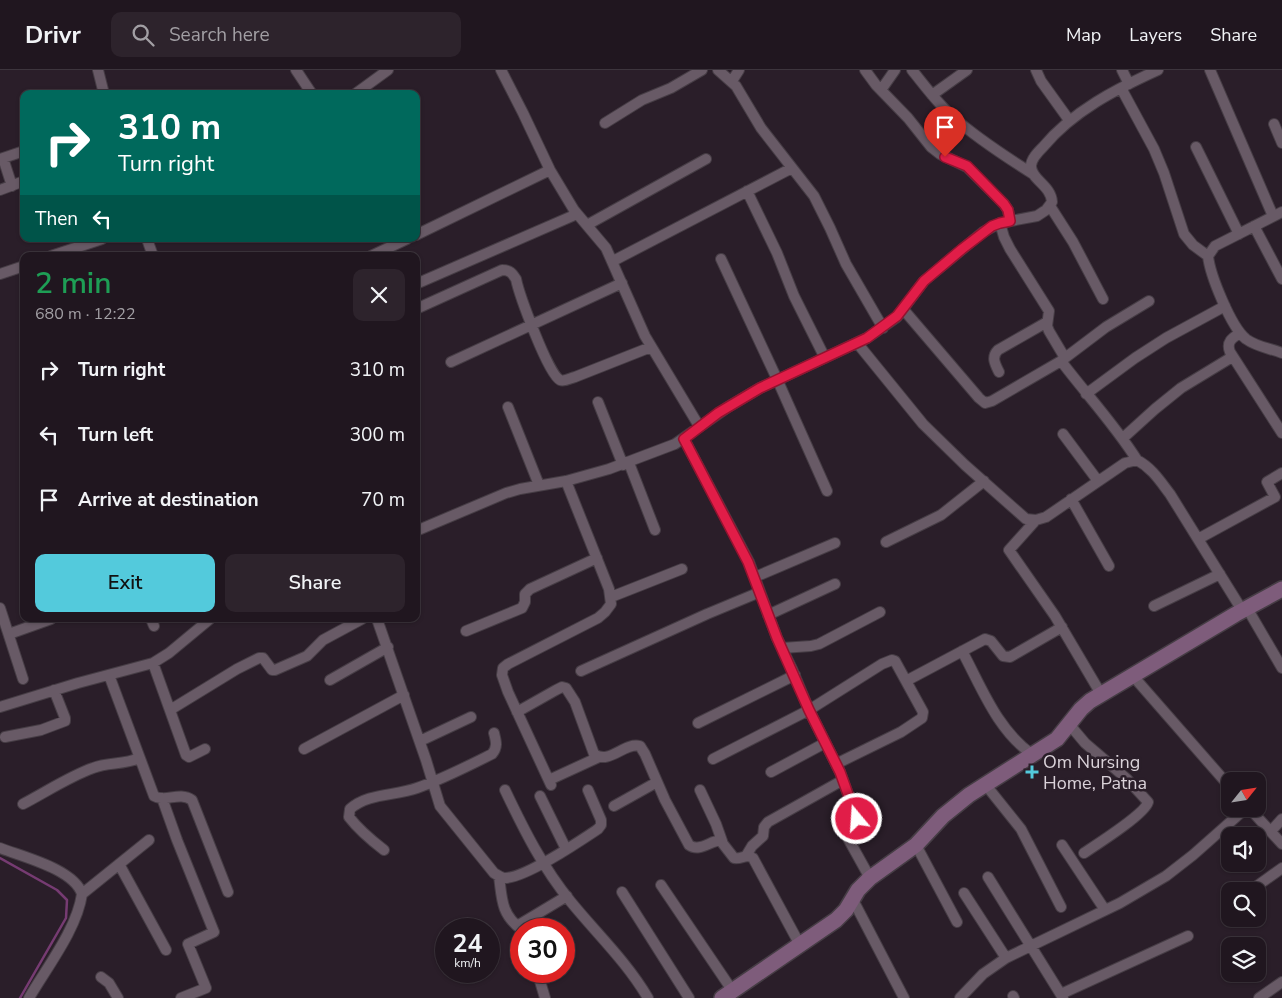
<!DOCTYPE html>
<html lang="en">
<head>
<meta charset="utf-8">
<style>
  :root { --surface:#20161f; --page:#2d232c; --text:#f1f3f6; --muted:#a29fa4; --line:#3d353d; --accent:#53cadc }
  body { margin:0; font-family:"Nunito Sans",sans-serif; background:var(--page); color:var(--text); height:100vh; display:flex; flex-direction:column; font-size:19px; white-space:nowrap }
  * { box-sizing:border-box; margin:0 }
  p { font-size:16px; color:var(--muted) }
  .icon { flex:none; width:28px; height:28px; fill:none; stroke:currentColor; stroke-width:2; stroke-linecap:round; stroke-linejoin:round }
  .map { position:relative; flex:1; overflow:hidden }
  .panel { position:absolute; left:20px; top:182px; width:400px; height:370px; display:flex; flex-direction:column; background:var(--surface); border-radius:10px; box-shadow:0 1px 4px #0004,0 0 0 1px var(--line) }
  .panel>* { flex:none }
  .top-card { position:absolute; left:20px; top:20px; width:400px; height:152px; border-radius:10px; box-shadow:0 1px 4px #0004,0 0 0 1px var(--line); background:#00695c; color:#fff; overflow:hidden }
  .needle { width:32px; rotate:60deg }
  .controls { position:absolute; left:1221px; top:702px; display:grid; gap:10px }
  .controls a { display:grid; place-items:center; width:45px; height:45px; border-radius:10px; background:var(--surface); box-shadow:0 1px 4px #0004,0 0 0 1px var(--line); font-size:25px }
  .speed { position:absolute; left:435px; top:848px; display:flex; gap:10px; font-size:25px; font-weight:700; text-align:center }
  .speed>* { display:grid; place-content:center; width:65px; height:65px; border-radius:50%; background:var(--surface); box-shadow:0 1px 4px #0004,0 0 0 1px var(--line); line-height:1 }
  .speed small { font-size:12px; font-weight:400 }
  .speed .limit { border:8px solid #d22; background:#fff; color:#111 }
  .pin { position:absolute; display:grid; place-items:center; width:42px; height:42px; color:#fff; margin:-51px -21px; border-radius:50% 50% 50% 0; rotate:-45deg; box-shadow:0 0 5px #0007 }
  .pin .icon { rotate:45deg }
  .me { position:absolute; width:55px; margin:-28px; rotate:342deg; stroke-linejoin:round; filter:drop-shadow(0 0 4px #0008) }
  .turn { display:flex; align-items:center; gap:18px; height:105px; padding:0 15px; font-size:22px }
  .turn .icon { width:65px; height:65px; stroke-width:2.5 }
  .turn b { display:block; font-size:35px; line-height:42px }
  .then { display:flex; align-items:center; height:48px; padding:0 15px; background:#0003; gap:10px; font-size:19px }
  .round { display:grid; place-items:center; flex:none; width:52px; height:52px; border-radius:10px; background:var(--page) }
  .overview { display:flex; align-items:center; justify-content:space-between; height:85px; padding:0 15px }
  h1 { font-size:30px; font-weight:600; line-height:38px; color:#1e9e55 }
  .action { display:flex; gap:10px; margin-top:auto; padding:10px 15px }
  .action a { flex:1; height:58px; border-radius:10px; background:var(--accent); color:#111; font-size:20px; font-weight:600; line-height:58px; text-align:center }
  .action a+a { background:var(--page); color:var(--text) }
  ul { padding:0; list-style:none }
  li { display:flex; align-items:center; gap:15px; height:65px; padding:0 15px }
  li div { flex:1 }
  li b { display:block; font-size:19px }
  li em { font-style:normal }
  header { display:flex; align-items:center; gap:30px; box-sizing:border-box; height:70px; padding:0 25px; background:var(--surface); border-bottom:1px solid var(--line) }
  header strong { font-size:24px }
  nav { display:flex; gap:28px; margin-inline-start:auto; font-size:18px }
  .search { width:350px; height:45px; background:var(--page); display:flex; align-items:center; gap:12px; box-sizing:border-box; padding:0 18px; border-radius:10px; color:var(--muted); font-size:19px }
  .map>svg:first-child { display:block }
</style>
</head>
<body>
<header>
<strong>Drivr</strong>
<div class="search"><svg class="icon" aria-label="search" viewBox="0 0 24 24"><circle cx="10" cy="10" r="6"/><path d="M15 15l6 6"/></svg>Search here</div>
<nav><a>Map</a><a>Layers</a><a>Share</a></nav>
</header>
<div class="map">
<svg width="1282" height="928" viewBox="0 0 1282 928">
  <rect width="100%" height="100%" fill="#2a1e29"/>
  <g fill="none" stroke-linecap="round" stroke-linejoin="round">
    <path stroke="#763b72" stroke-width="2.5" d="M0,788L57,820L67,830L66,848L20,928"/>
    <defs>
      <path id="street" d="M98,0L104,24
        M296,0L312,24
        M501,0L523,43L550,100L574,140L606,178L645,266L699,356
        M718,0L736,16L761,58L814,126L830,158L846,194L883,258
        M865,0L876,15L908,48L931,77L940,84L967,97L1004,134L1008,140L1010,151
        M912,0C925,16 938,34 953,47C978,69 1006,87 1033,104
        M1036,0L1041,11L1069,50
        M1122,0L1129,14
        M1210,0L1273,146
        M732,11L739,0
        M1121,18L1154,79L1164,103L1184,164L1193,175L1208,186
        M881,20L895,0
        M355,24L388,0
        M932,25L967,0
        M605,53L642,30L671,18L702,0
        M1274,54L1282,73
        M1196,77L1239,164
        M3,88L12,116
        M0,89L24,81
        M0,120L24,111
        M747,121L777,183L794,226L825,288
        M1050,136L1073,172L1103,229
        M1282,142L1215,176L1208,186C1210,205 1231,257 1246,269C1257,277 1269,278 1282,283
        M1000,153L1004,167L1010,179L1049,241L1047,256L1049,261L1065,288
        M587,155L706,89
        M1254,156L1282,209
        M416,165L550,100
        M147,169L153,186
        M51,186L102,169
        M371,186L407,169
        M721,189L777,309L827,421
        M613,191L792,98
        M0,204L24,196
        M416,214L577,144
        M416,239L502,200C510,200 512,203 516,209C519,224 548,304 560,310C565,312 570,308 575,307L651,277
        M903,239L979,328L985,333L992,331L1061,291C1086,324 1115,355 1137,390
        M1240,263C1232,268 1226,272 1230,282L1282,363
        M858,274L923,354L965,395L1026,449L1036,450L1046,447L1125,393L1137,390C1152,398 1160,411 1170,424L1242,540
        M1061,291L1106,257L1149,231
        M451,292L622,213
        M999,302C995,294 991,287 998,280L1047,252
        M1086,324L1135,288L1166,268L1225,236
        M598,332L623,395
        M508,337L539,415
        M1063,364L1098,411
        M1123,368L1155,339L1181,318L1232,287
        M684,369L749,492L777,568L792,599L809,640L840,702L857,749L845,760V763L870,808
        M629,393L655,460
        M1071,429L1109,496
        M1036,450L1009,480L1055,546L1101,624
        M416,461L506,423L520,419L566,411L609,399L675,374L728,337L760,318L867,268L897,247L924,211L983,162L1000,153L1037,146L1046,140L1052,132C1051,115 1031,110 1031,96C1031,89 1038,82 1043,77C1073,41 1116,19 1158,0
        M1198,469L1275,427L1267,412L1282,403
        M886,472L941,445L984,411
        M755,507L835,473
        M611,527L682,499
        M1154,536L1220,504
        M0,538L23,609
        M1247,538L1282,598
        M768,545L835,514
        M151,549L154,556
        M377,549L426,690L440,736L494,803C497,805 500,807 504,808C524,809 580,771 598,759L601,755V750L588,720
        M466,561L522,538L525,532V524L530,519L597,488
        M9,564L51,549
        M782,578L811,576L819,574L880,542
        M962,581C982,618 997,660 1033,685
        M153,593L186,685L189,687L205,679
        M581,601L707,544L760,522
        M109,605L154,726C165,733 179,721 192,730L228,822
        M1133,606L1230,717
        M330,610L388,577
        M906,611L985,569L991,571L1003,586L1010,587L1062,557
        M0,637L78,613L153,593L169,583L210,549
        M170,640L237,599L259,588H263L272,600H275L307,586L323,570L362,549
        M517,642L556,620L562,617L566,618L575,632L594,684C610,695 624,672 640,676L645,684L665,730L689,775C699,782 709,772 720,770L734,788C741,790 746,783 753,788L800,875
        M698,653L795,605
        M1069,654L1085,673L1127,709L1148,732C1145,744 1096,775 1084,783
        M5,667L41,660L65,651V648L54,620
        M420,671L471,647
        M304,679L404,625
        M713,689L809,640L882,594L892,590L895,591L923,642L922,648L901,662L836,694
        M771,702L825,673
        M549,710L599,687
        M985,714L1021,759L1061,837
        M551,715L508,622L502,605L503,598L508,594L598,548L605,542L611,534L609,519L566,411
        M505,720C524,760 543,798 571,832C598,865 626,891 648,928
        M700,720L716,754L722,771
        M540,726L566,779
        M162,728L177,770L214,862L188,874L206,918L181,928
        M23,734C46,722 70,706 93,698C108,692 124,695 139,688
        M614,736L657,712
        M1250,739L1282,774
        M1271,761L1282,749
        M916,775L957,852
        M1062,775L1105,840
        M0,778C23,787 74,799 82,824C77,859 47,897 29,928
        M384,780C371,770 359,760 349,747L350,739C368,723 395,726 417,718C443,709 468,696 492,684C498,677 496,671 494,663
        M746,786L752,776L763,766L764,757L768,752L843,710
        M119,794L166,880
        M499,806C502,829 501,844 521,859
        M988,807L1063,928
        M661,815L732,920
        M1250,821L1282,798
        M622,822L689,928
        M964,823L1006,888
        M82,824L149,770
        M852,828L904,928
        M517,856L567,826
        M537,901L545,928
        M101,907L109,913L118,928
        M1061,924L1188,866
        M1013,926L1014,928
        M960,928L983,904L1006,888L1120,833L1166,806L1193,785L1245,739
        M1259,928L1282,912"/>
      <path id="secondary" d="M722,928L836,850L846,840L858,820L870,808L916,775L943,746L969,725L1057,669L1081,639L1090,631L1236,544L1282,519"/>
    </defs>
    <use href="#street" stroke="#463d45" stroke-width="12"/>
    <use href="#secondary" stroke="#463d45" stroke-width="18"/>
    <use href="#street" stroke="#685a66" stroke-width="10"/>
    <use href="#secondary" stroke="#7e5c7b" stroke-width="15"/>
  </g>
  <g fill="none" stroke-linecap="round" stroke-linejoin="round">
    <defs>
      <path id="route" d="M857,749L840,702L809,640L777,568L748,492L684,369L718,343L760,318L867,268L897,246L924,211L962,179L992,156L1000,153L1010,151L1008,140L1004,134L967,96L945,87"/>
    </defs>
    <use href="#route" stroke="#92132f" stroke-width="12"/>
    <use href="#route" stroke="#e11d48" stroke-width="9"/>
  </g>
  <path fill="#53cadc" stroke="#2a1e29" stroke-width="2" d="M1029.5 694.5h5v5h5v5h-5v5h-5v-5h-5v-5h5z"/>
  <g text-anchor="middle" dominant-baseline="central" stroke-width="5" stroke-linejoin="round" paint-order="stroke">
    <g font-size="18" fill="#dad2d9" stroke="#2a1e29" text-anchor="start">
      <text x="1043" y="692">Om Nursing<tspan x="1043" dy="21">Home, Patna</tspan></text>
    </g>
  </g>
</svg>
<div class="controls">
<a><svg class="needle" viewBox="-14 -14 28 28"><path d="M0-13l5 13h-10z" fill="#e53935"/><path d="M0 13l5-13h-10z" fill="#a29fa4"/></svg></a>
<a><svg class="icon" aria-label="sound" viewBox="0 0 24 24"><path d="M4 9h4l5-4v14l-5-4H4zM17 9q2 3 0 6"/></svg></a>
<a><svg class="icon" aria-label="search" viewBox="0 0 24 24"><circle cx="10" cy="10" r="6"/><path d="M15 15l6 6"/></svg></a>
<a><svg class="icon" aria-label="layers" viewBox="0 0 24 24"><path d="M12 4l9 5-9 5-9-5zM3 14l9 5 9-5"/></svg></a>
</div>
<div class="speed"><div>24<small>km/h</small></div><div class="limit">30</div></div>
<div class="pin" style="left:945px;top:87px;background:#d93025"><svg class="icon" aria-label="arrive" viewBox="0 0 24 24"><path d="M6 21V4h12l-3 4 3 4H6"/></svg></div>
<svg class="me" style="left:857px;top:749px" viewBox="-20 -20 40 40"><circle r="17" fill="#e11d48" stroke="#fff" stroke-width="3"/><path d="M0-11L8 9 0 5-8 9z" fill="#fff"/></svg>
<div class="top-card">
<div class="turn"><svg class="icon" aria-label="right" viewBox="0 0 24 24"><path d="M7 20v-9h11M14 6l5 5-5 5"/></svg><div><b>310 m</b>Turn right</div></div>
<div class="then">Then<svg class="icon" aria-label="left" viewBox="0 0 24 24"><path d="M17 20v-9H6M10 6l-5 5 5 5"/></svg></div>
</div>
<section class="panel">
<div class="overview"><div><h1>2 min</h1><p>680 m · 12:22</p></div><a class="round"><svg class="icon" aria-label="close" viewBox="0 0 24 24"><path d="M6 6l12 12M18 6L6 18"/></svg></a></div>
<ul>
<li><svg class="icon" aria-label="right" viewBox="0 0 24 24"><path d="M7 20v-9h11M14 6l5 5-5 5"/></svg><div><b>Turn right</b></div><em>310 m</em></li>
<li><svg class="icon" aria-label="left" viewBox="0 0 24 24"><path d="M17 20v-9H6M10 6l-5 5 5 5"/></svg><div><b>Turn left</b></div><em>300 m</em></li>
<li><svg class="icon" aria-label="arrive" viewBox="0 0 24 24"><path d="M6 21V4h12l-3 4 3 4H6"/></svg><div><b>Arrive at destination</b></div><em>70 m</em></li>
</ul>
<div class="action"><a>Exit</a><a>Share</a></div>
</section>
</div>
</body>
</html>
